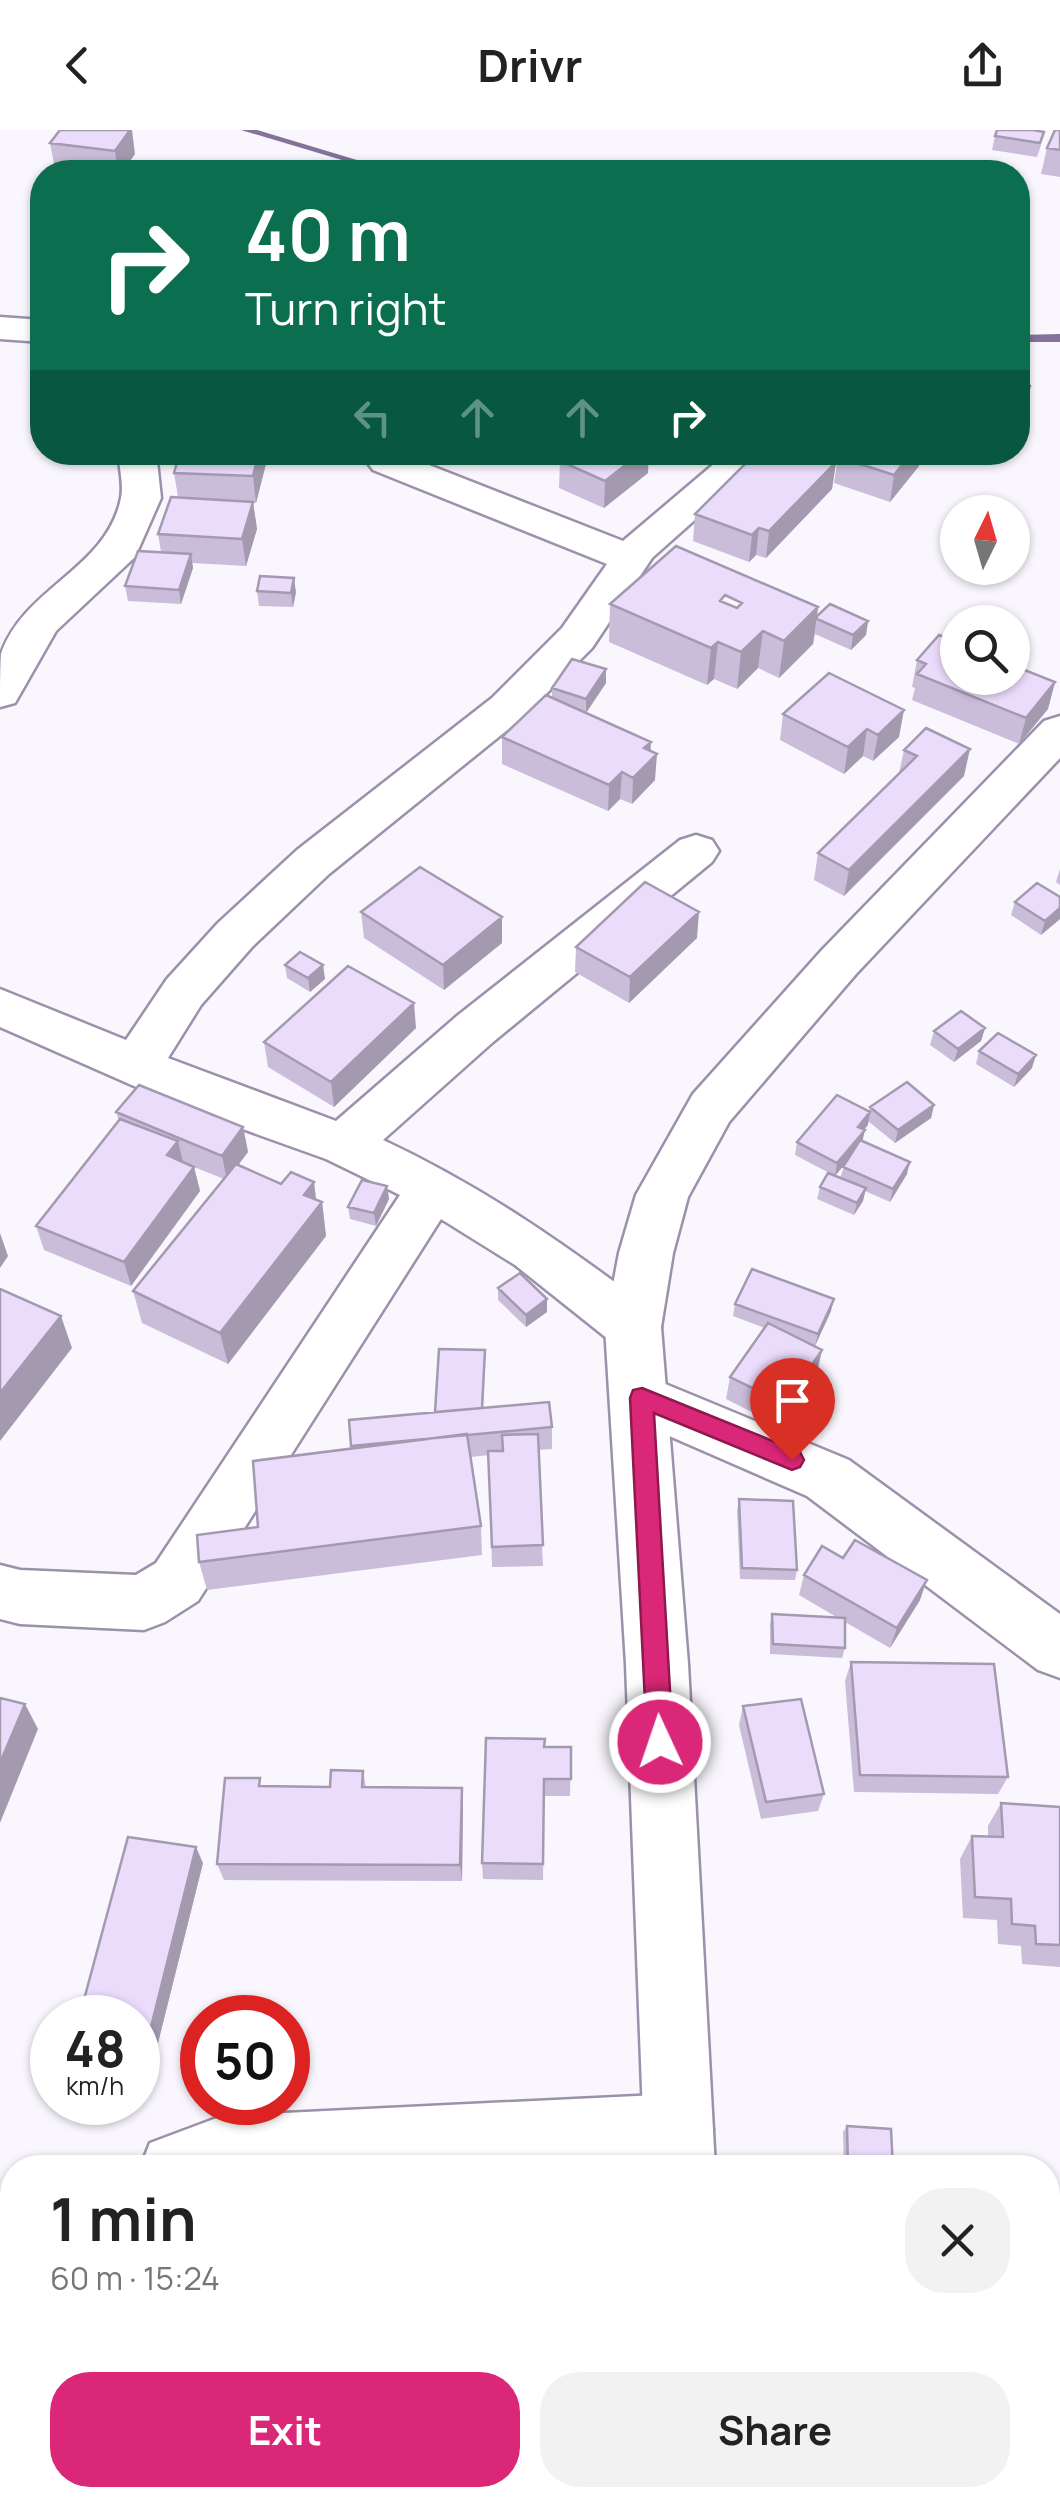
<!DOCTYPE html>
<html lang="en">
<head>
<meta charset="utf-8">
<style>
  :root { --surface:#fff; --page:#f2f2f2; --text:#222; --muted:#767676; --accent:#db2777 }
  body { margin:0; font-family:Manrope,sans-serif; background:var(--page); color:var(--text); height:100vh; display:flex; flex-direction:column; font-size:38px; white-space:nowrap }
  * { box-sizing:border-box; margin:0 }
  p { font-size:32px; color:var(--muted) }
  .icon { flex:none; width:55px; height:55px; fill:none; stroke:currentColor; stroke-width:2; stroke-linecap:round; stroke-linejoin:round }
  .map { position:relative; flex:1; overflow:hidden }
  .details { position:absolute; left:0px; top:2025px; width:1060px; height:352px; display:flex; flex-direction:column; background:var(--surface); border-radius:40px 40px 0 0; box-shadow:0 2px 8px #0004 }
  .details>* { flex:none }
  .hud { position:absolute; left:30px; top:30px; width:1000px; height:305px; border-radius:40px; box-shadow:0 2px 8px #0004; background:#0b6e4f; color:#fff; overflow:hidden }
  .needle { width:65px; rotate:5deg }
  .controls { position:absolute; left:940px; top:365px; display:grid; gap:20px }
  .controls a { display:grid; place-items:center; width:90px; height:90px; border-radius:50%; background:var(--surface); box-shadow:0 2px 8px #0004; font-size:50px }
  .speed { position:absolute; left:30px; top:1865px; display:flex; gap:20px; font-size:50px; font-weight:700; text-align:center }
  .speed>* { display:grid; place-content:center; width:130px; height:130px; border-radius:50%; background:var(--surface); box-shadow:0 2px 8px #0004; line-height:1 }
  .speed small { font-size:25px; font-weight:400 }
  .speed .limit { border:15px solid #d22; background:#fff; color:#111 }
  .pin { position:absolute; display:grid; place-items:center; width:85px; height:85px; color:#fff; margin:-102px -42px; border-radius:50% 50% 50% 0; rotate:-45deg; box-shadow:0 0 10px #0007 }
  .pin .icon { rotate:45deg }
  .me { position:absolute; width:110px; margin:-55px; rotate:357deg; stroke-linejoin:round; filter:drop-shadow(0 0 8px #0008) }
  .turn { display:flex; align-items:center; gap:35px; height:210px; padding:0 50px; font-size:45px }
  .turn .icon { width:130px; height:130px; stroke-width:2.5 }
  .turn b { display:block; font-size:70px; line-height:85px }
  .lanes { display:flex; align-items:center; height:95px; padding:0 50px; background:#0003; justify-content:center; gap:50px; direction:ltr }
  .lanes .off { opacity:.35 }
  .round { display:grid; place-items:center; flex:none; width:105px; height:105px; border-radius:40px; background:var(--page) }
  .summary { display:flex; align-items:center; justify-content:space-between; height:170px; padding:0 50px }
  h1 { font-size:60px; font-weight:700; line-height:75px }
  .action { display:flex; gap:20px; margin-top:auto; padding:20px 50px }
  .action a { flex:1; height:115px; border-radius:40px; background:var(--accent); color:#fff; font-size:40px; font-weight:700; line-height:115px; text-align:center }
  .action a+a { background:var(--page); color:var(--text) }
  header { display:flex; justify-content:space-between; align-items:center; height:130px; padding:0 50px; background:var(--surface); font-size:45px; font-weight:700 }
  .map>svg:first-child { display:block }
</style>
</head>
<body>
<header><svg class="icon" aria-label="back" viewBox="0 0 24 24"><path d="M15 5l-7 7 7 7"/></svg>Drivr<svg class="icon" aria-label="share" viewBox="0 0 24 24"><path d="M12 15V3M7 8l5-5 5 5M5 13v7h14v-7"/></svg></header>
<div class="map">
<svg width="1060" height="2376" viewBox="0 0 1060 2376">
  <rect width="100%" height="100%" fill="#f9f7fd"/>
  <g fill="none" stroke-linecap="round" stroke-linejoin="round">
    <path fill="#847298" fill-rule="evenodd" d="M241,0H257L397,42H382Z
      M1060,204V212H1018V205Z"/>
    <defs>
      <path id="minor" d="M0,187L42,190V212L0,209Z
        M118,322H156L161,368L135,427L56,501L15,573L0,577C0,561 0,538 1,524C24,457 107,439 121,368C124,355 119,336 118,322Z
        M728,322H771L652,428L592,518L522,588L329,744L252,817L201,875L168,928L336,991L457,886L680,710L696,705L712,710L719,721L712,732L493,912L383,1010C483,1057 565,1114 653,1181L661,1197L653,1213L633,1220L613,1213L515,1135L441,1089L198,1471L165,1492L144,1500L20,1494L0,1489V1435L20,1440L136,1445L156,1433L400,1065L326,1029L184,978L0,897V859L126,910L167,849L218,793L297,720L492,568L562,498L607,434L373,340L367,332L373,324H401L623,411Z
        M641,1244L849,1330L1060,1484V1548L1038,1540L807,1366L621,1285L613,1268L621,1251Z
        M678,1964L703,1974L713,1999L703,2024L678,2034L140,2038L150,2013L222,1986Z
        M12,2141V2220L0,2225V2146Z"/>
      <path id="secondary" d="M1060,586V628L856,844L729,992L688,1067L673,1123L661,1197L688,1534L715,2038H645L626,1534L605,1197L619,1123L636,1065L693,964L822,820L1044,591Z
        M657,2365H733L734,2376H656Z"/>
    </defs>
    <use href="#minor" stroke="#9c90ab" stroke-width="5"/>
    <use href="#secondary" stroke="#9c90ab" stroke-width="5"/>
    <use href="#minor" fill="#fff" fill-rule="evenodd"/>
    <use href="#secondary" fill="#fff" fill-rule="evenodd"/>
  </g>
  <path fill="#cabdd9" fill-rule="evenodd" d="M1033,0L1041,15L1037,27L992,20L995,6Z
    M1060,0V47L1041,44L1047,18Z
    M50,13L135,24L122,42H83L55,39Z
    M180,322H266L267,330L256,373H253L257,399L246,436L192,433L193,438L181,474L128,471L125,456L161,422L158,404L178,367L174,343Z
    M838,327L919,336L890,372L834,353Z
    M560,331L648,343L604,378L559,358Z
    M836,332L832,359L766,428L756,425L749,432L693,411L695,384Z
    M676,416L818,477L817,486L868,491L866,505L851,520L815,504L813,514L779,548L758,538L737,559L714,549L707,555L609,512L610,474ZM725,465L742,473L737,478L720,471Z
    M257,461L296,462L293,477L259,476Z
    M917,530L1055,552L1048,579L1019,614L912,570L915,558L912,557Z
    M829,543L899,607L873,631L863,626L844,644L780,610L783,584Z
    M606,553L586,583L650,621L655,650L632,674L620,669L608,681L502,634V607L552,568V558Z
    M904,620L964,646L844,766L814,750L818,723L899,643Z
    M1060,739V755L1056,752Z
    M1060,767V789L1041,805L1011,785L1015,772Z
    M361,782L502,787V813L444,860L364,808Z
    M697,808L629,873L575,842L576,817Z
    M285,835H323L325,849L310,862L287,848Z
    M416,898L334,977L268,937L264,912Z
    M985,898L981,911L954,932L930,915L934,901Z
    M979,921L1032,938L1014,957L976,934Z
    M934,975L931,988L895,1013L868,991L864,1000L862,1011L907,1044L890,1072L865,1061L863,1071L854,1085L817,1069L820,1057L840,1048L845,1034L835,1046L795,1025L797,1012L869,981L870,977Z
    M116,982L243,997L248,1022L238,1035L281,1054L314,1052L316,1070L322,1072L326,1106L228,1234L142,1193L133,1161L224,1049L194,1037L200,1061L131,1156L44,1120L36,1096L119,991Z
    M387,1056L389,1069L376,1096L350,1089L348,1077Z
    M498,1158L547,1169V1182L526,1197L498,1170Z
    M735,1174L831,1181L815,1216L822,1220L817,1242L781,1297L726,1269L730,1247L765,1198L733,1186Z
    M485,1220L483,1278L552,1297V1319L538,1320L543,1436L492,1437L489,1325L471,1327L481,1396L482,1425L207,1460L199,1432L258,1397L352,1319L349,1290L435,1282Z
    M739,1369L797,1440L795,1450L740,1449L737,1381Z
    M804,1445L920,1470L890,1518L845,1492V1518L842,1528L770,1524V1494L772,1484L838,1488L799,1465Z
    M851,1532L1008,1647L998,1664L854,1662L845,1551Z
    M743,1576L824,1664L818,1681L761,1689L739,1595Z
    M545,1617H571L570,1666H544L543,1750L483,1749L482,1733Z
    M363,1641L366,1657L462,1658L463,1675L462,1751L224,1750L217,1734L263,1656L330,1657Z
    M1001,1673L1060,1677V1837L1022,1834L1021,1816L998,1814L997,1790L963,1788L960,1729L972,1706L988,1707V1696Z
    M203,1733L149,1949L138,1948V1888Z
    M847,1996L893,2038H844L843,2002Z
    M875,2365H952L953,2376H876Z"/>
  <path fill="#a49ab0" d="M130,0H132L135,24L122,42H118L115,21Z
    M1030,256L1024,283L1018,300V288Z
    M259,322H266L267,330L256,373L253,346Z
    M642,322H649L648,343L604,378L605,351Z
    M912,322H921L919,336L890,372L894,345Z
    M836,332L832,359L766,428L769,401Z
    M253,372L257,399L246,436L242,409Z
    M759,398L756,425L749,432L752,405Z
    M191,424L193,438L181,474L179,460Z
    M294,448L296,462L293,477L291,463Z
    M818,477L813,514L779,548L784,511Z
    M868,491L866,505L851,520L853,505Z
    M763,501L758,538L737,559L741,522Z
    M718,512L714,549L707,555L711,518Z
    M606,539V553L586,583V569Z
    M1055,552L1048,579L1019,614L1026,588Z
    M904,580L899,607L873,631L878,605Z
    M867,599L863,626L844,644L848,617Z
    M651,612L650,631L657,624L655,650L632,674L633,648L644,618Z
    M970,619L964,646L844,766L849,740Z
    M622,642L620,669L608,681L609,655Z
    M1060,778V789L1041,805L1045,791Z
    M699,782L697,808L629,873L630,847Z
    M502,787V813L444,860L443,835Z
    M323,835L325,849L310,862L308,848Z
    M414,873L416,898L334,977L331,952Z
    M985,898L981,911L954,932L958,919Z
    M1036,925L1032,938L1014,957L1018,944Z
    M934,975L931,988L895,1013L898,1000Z
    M870,982L868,995L856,1010L858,997Z
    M243,997L248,1022L227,1050L222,1026Z
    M865,1000L862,1013L835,1046L837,1033Z
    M178,1011L184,1036L167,1025Z
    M910,1032L907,1044L890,1072L893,1059Z
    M194,1037L200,1061L131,1156L124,1132Z
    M314,1052L317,1078L322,1072L326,1106L228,1234L220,1203L304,1065Z
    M387,1056L389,1069L376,1096L374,1083Z
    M866,1058L863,1071L854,1085L857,1073Z
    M0,1103L8,1126L0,1138Z
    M547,1169V1182L526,1197V1185Z
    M834,1169L831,1181L815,1216L818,1204Z
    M61,1186L72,1218L0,1311V1263Z
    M822,1220L817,1242L781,1297L785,1274Z
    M927,1450L920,1470L890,1518L897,1498Z
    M25,1574L38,1599L0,1693V1633Z
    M462,1658L463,1675L462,1751L460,1735Z
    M196,1717L203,1733L149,1949L141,1937Z"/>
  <path fill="#ebdcfc" stroke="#a49ab0" stroke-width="2.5" fill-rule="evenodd" d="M60,0H130L115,21L50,13Z
    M997,0H1033L1044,2L1040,13L995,6Z
    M1055,0H1060V20L1047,18Z
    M1018,254L1030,256L1018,288Z
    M180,322H259L253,346L174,343Z
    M571,322H642L605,351L560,331Z
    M757,322H810L836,332L769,401L759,398L752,405L695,384Z
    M842,322H912L894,345L838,327Z
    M171,367L253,372L242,409L158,404Z
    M676,416L818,477L784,511L763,501L741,522L718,512L711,518L610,474ZM725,465L742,473L737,478L720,471Z
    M138,421L191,424L179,460L125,456Z
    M260,446L294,448L291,463L257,461Z
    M830,474L868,491L853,505L817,489V486Z
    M939,505L958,512V548H1012V535L1055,552L1026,588L917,544L926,534L917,530Z
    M572,529L606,539L586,569L552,558Z
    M829,543L904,580L878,605L867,599L848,617L783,584Z
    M546,565L651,612L644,618L657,624L633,648L622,642L609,655L502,607Z
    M926,598L970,619L849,740L818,723L917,626L904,620Z
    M420,737L502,787L443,835L361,782Z
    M645,752L699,782L630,847L576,817Z
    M1037,753L1060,767V778L1045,791L1015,772Z
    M300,822L323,835L308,848L285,835Z
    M348,836L414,873L331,952L264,912Z
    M961,881L985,898L958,919L934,901Z
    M998,903L1036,925L1018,944L979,921Z
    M907,952L934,975L898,1000L870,977Z
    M139,955L243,997L222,1026L116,982Z
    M837,965L870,982L858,997L865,1000L837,1033L797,1012Z
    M120,989L178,1011L167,1025L194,1037L124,1132L36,1096Z
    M860,1010L910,1032L893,1059L843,1037Z
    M236,1034L281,1054L291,1042L314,1052L304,1065L322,1072L220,1203L133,1161Z
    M828,1043L866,1058L857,1073L820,1057Z
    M362,1050L387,1056L374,1083L348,1077Z
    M752,1139L834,1169L818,1204L735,1174Z
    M520,1143L547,1169L526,1185L498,1158Z
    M0,1159L61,1186L0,1263Z
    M768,1193L822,1220L785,1274L730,1247Z
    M439,1219L485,1220L482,1278L435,1282Z
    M549,1272L552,1297L351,1316L349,1290Z
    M467,1304L481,1396L199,1432L197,1405L258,1397L253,1331Z
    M538,1304L543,1415L492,1417L488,1321H503L502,1305Z
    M739,1369L793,1371L797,1440L742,1438Z
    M855,1410L927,1450L897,1498L804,1445L822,1416L843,1428Z
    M772,1484L845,1488V1518L773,1514Z
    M851,1532L994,1534L1008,1647L860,1645Z
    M0,1568L25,1574L0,1633Z
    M801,1569L824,1664L766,1672L743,1576Z
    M486,1608L545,1609L544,1617H571V1649H544L543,1734L482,1733Z
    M331,1640L363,1641L362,1657L462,1658L460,1735L217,1734L225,1648H260L259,1656L330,1657Z
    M1001,1673L1060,1677V1815L1036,1814L1035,1796L1012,1794L1011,1769L975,1767L972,1706L1003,1707Z
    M128,1707L196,1717L141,1937L138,1936V1888H79Z
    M847,1996L891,1999L893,2038H848Z
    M884,2365H952L953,2376H885Z"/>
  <path fill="#db2777" stroke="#8e194d" stroke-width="2.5" d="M642,1258L800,1322L804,1330L800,1337L792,1340L654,1283L673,1612L669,1620L660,1624L651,1620L647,1612L630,1268L633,1260Z"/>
</svg>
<div class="controls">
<a><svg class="needle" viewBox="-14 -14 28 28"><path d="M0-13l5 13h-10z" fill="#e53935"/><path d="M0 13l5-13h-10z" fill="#767676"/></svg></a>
<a><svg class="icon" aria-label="search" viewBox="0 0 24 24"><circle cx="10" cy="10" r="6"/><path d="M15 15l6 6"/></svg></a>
</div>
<div class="speed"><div>48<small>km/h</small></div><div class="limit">50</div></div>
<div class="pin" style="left:792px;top:1330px;background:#d93025"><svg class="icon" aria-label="arrive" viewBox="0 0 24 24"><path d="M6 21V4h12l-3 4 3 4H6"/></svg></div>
<svg class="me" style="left:660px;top:1612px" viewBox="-20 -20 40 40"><circle r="17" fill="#db2777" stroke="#fff" stroke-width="3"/><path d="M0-11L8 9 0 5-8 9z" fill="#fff"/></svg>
<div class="hud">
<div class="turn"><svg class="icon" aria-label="right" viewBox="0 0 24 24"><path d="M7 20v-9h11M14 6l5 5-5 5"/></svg><div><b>40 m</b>Turn right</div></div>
<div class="lanes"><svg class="icon off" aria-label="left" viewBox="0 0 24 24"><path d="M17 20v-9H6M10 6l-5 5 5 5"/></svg><svg class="icon off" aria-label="ahead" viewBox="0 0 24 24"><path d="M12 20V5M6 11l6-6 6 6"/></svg><svg class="icon off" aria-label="ahead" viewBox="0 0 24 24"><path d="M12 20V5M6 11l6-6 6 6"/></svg><svg class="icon" aria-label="right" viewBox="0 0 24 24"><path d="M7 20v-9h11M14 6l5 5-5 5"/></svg></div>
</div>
<section class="details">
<div class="summary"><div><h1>1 min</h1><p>60 m · 15:24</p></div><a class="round"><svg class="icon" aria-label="close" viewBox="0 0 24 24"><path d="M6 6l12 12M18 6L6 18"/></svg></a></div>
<div class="action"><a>Exit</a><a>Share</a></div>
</section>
</div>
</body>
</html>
